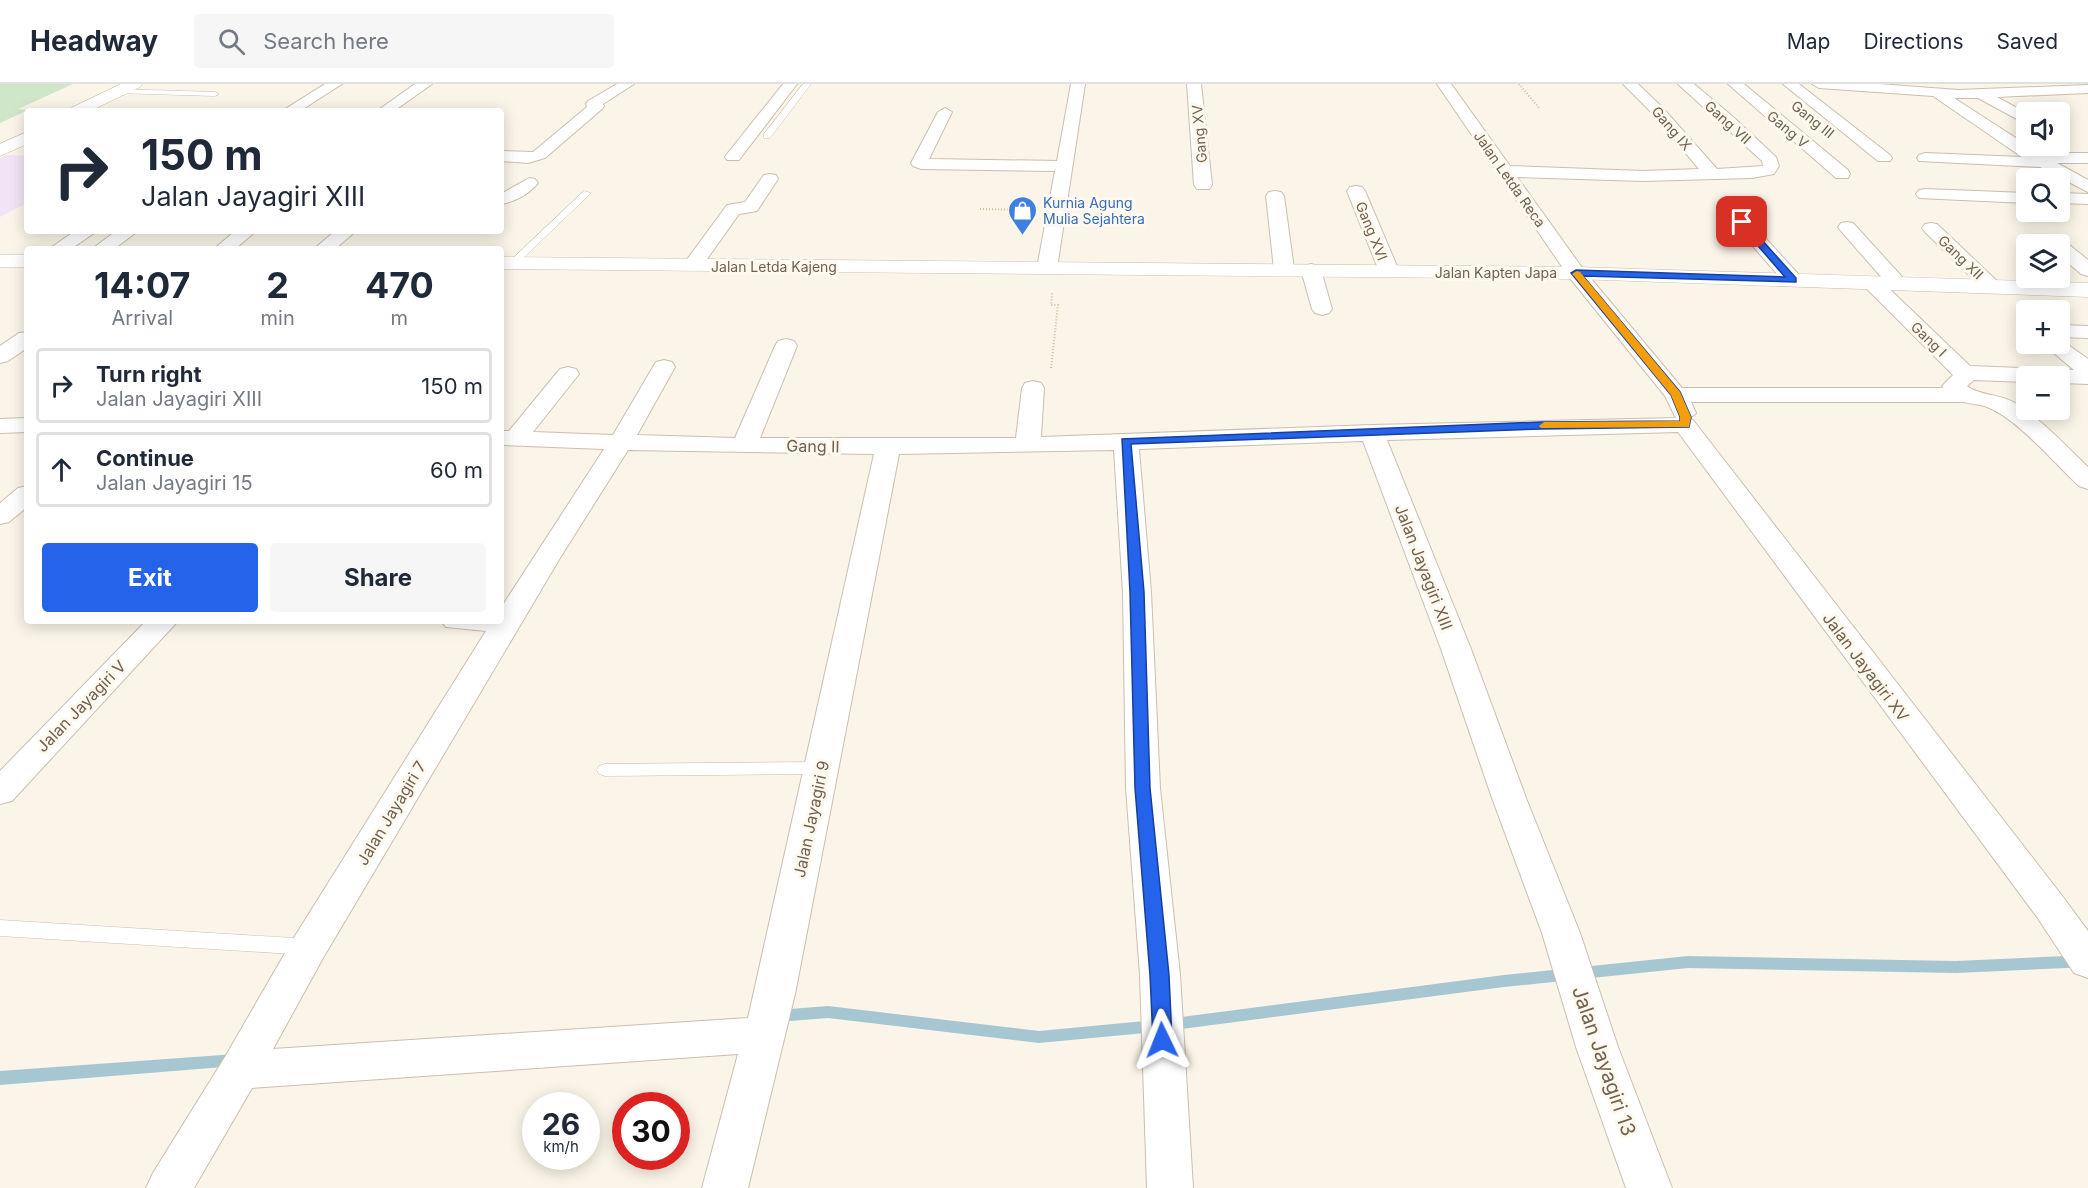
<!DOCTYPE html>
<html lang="en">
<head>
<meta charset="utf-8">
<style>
  :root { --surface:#fff; --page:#f6f6f7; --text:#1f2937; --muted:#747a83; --line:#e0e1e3; --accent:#2563eb }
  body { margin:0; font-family:Inter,sans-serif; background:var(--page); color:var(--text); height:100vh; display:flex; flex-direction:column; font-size:22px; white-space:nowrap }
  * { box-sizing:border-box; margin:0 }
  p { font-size:20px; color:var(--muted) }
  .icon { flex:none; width:33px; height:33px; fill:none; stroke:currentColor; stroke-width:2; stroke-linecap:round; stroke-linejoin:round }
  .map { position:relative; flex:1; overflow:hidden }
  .sheet { position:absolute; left:24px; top:162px; width:480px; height:378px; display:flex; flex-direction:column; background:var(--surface); border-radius:6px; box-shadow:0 3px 15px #0003 }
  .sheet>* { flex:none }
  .guide { position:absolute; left:24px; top:24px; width:480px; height:126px; border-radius:6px; box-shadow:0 3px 15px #0003; background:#fff; color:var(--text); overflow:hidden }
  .buttons { position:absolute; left:2016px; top:18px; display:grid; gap:12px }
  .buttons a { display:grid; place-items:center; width:54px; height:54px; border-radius:6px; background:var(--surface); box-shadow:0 3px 15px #0003; font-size:30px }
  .speed { position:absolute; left:522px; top:1008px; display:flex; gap:12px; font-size:30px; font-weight:700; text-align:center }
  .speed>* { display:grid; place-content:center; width:78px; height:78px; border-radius:50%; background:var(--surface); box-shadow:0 3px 15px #0003; line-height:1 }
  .speed small { font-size:15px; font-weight:400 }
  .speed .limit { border:9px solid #d22; background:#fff; color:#111 }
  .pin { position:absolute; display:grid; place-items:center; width:51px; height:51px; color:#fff; margin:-26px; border-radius:12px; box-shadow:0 3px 9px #0006 }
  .me { position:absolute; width:66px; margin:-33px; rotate:358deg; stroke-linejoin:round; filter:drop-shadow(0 0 4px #0008) }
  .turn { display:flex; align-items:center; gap:21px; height:126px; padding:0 18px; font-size:27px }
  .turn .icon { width:78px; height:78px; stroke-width:2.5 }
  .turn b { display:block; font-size:42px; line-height:51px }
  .eta { display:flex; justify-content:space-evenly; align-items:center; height:102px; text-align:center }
  .eta b { font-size:36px; font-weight:700; line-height:42px }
  .action { display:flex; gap:12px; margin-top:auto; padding:12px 18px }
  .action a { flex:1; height:69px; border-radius:6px; background:var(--accent); color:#fff; font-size:24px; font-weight:700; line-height:69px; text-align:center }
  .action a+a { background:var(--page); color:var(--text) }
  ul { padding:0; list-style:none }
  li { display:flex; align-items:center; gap:18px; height:75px; margin:0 12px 9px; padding:0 6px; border:3px solid var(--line); border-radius:6px }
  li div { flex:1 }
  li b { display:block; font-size:22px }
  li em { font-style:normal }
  header { display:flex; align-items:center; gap:36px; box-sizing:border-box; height:84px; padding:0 30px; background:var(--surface); border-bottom:2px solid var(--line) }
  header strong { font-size:28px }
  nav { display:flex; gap:33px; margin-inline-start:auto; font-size:21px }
  .search { width:420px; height:54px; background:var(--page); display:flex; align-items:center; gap:15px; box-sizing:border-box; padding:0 21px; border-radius:6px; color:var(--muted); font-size:22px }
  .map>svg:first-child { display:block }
</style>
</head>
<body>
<header>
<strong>Headway</strong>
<div class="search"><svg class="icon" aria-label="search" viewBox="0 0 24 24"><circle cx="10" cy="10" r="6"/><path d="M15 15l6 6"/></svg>Search here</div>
<nav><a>Map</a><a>Directions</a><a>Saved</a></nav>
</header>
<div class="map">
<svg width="2088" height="1104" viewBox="0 0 2088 1104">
  <rect width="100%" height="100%" fill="#faf5e8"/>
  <path fill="#f2e4f6" d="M6,71L27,72V119L0,133V75Z"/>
  <path fill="#d0e6c8" d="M0,0H73L18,25L28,26L0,39Z"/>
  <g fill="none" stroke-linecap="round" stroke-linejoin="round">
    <path fill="#a6c6d2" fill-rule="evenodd" d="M2088,871V883L1956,889L1688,884L1504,903L1166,947L1039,959L828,934L778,938L773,936L771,932L773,928L778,926L828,922L1039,947L1166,935L1504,891L1688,872L1956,877Z
      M236,970L241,971L243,976L241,981L236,982L0,1001V987Z"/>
    <defs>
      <path id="service" d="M803,0H811L770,54H764V50Z
        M118,5L215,8L219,10L215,12L115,9Z
        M584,107L591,109L516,181H510V177Z
        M821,678L827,680L829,684L827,688L821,690L605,692L599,690L597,686L599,682L605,680Z
        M0,836L309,855L316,858L319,863L316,868L309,871L0,852Z"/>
      <path id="minor" d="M325,0H342L300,27H282Z
        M415,0H432L394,27H377Z
        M617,0H634L603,20L604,22L602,25L545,74L528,79L501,77V67L533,68L587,23L586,20L588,17Z
        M783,0H797L739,76H727L725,73L727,70Z
        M1071,0H1085L1057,184L1054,188H1040L1037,184L1055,87L921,85L913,82L911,79L938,28L945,24L952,28L929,75L1057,77Z
        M1187,0H1201L1212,101L1209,105H1197L1194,101Z
        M1437,0H1451L1510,82L1643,87L1699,85L1652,29L1623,0H1638L1662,23L1717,85L1763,82L1762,77L1678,0H1694L1731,31L1776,73L1779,82L1774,90L1752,94L1643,97L1517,93L1583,185L1682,304H1943L1942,302L1953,291L1864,202L1861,198L1864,194H1878L1970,282L2074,286L2043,260H2060V255L2088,275V300L2060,299V292H2026V298L1974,296L1967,302C1980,312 2001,310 2015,319C2042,336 2065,361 2088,383V405L2079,402C2055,380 2017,334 1987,323C1980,320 1971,320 1964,318H1691L1696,329L1689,335L1693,336L2063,813L2088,847V894L2074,889L2037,833L1678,348L1387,356L1471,565L1526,714L1580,849L1618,963L1672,1104H1626L1576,963L1542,849L1492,714L1441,565L1363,357L1139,365L1151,508L1160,704L1180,891L1193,1104H1147L1140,891L1126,704L1123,508L1114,366L899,370L795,910L748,1104H702L738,970L252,1004L194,1104H146L153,1089L225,973L295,852L486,547L446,543L441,537H501V524L604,365L501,361V347H509L560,285L568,283L576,285L579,290L533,348L613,351L653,283L656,278L664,276L672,278L675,283L637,351L735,354L775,262L778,257L786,255L794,257L797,262L760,354H1016L1022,304L1025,299L1033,297L1041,299L1044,304L1041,353L1372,341L1676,334L1665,312L1569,193ZM628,366L874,370L748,934L273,965L323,874L560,474Z
        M1728,0H1744L1848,86L1850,90L1848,94H1836Z
        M1783,0H1799L1890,71L1892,74L1890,77H1878Z
        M1812,0H1879L1958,6L2088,1V9L1997,13L2026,29V40L1978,14H1954L2039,69H2088V79H2057L2088,96V108L2040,83L1919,77L1917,74L1919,71L1925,69L2022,73L1933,12L1819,4Z
        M770,90L776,91L778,95L757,127L739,130L700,185H686L683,181L727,121L745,118L764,91Z
        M529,94L535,95L538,99C529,110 515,118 501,120V110Z
        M1356,102L1362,103L1365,107L1399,187L1396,191H1382L1379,187L1347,107L1350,103Z
        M1925,105L2026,109V119L1919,114L1916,110L1919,106Z
        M1275,107L1281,108L1284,112L1294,185L1291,189H1277L1274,185L1266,112L1269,108Z
        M2060,109L2088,110V120L2060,119Z
        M1741,133L1747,134L1800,192L1803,196L1800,200H1786L1735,142L1732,138L1735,134Z
        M1847,138L1853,139L1904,195L1907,199L1904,203H1890L1841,147L1838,143L1841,139Z
        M1931,139L1937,140L1998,198L2001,202L1998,206H1984L1925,148L1922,144L1925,140Z
        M75,147H97L71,165H49Z
        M116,147H138L114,165H92Z
        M235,147H256L235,165H214Z
        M335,147H356L335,165H314Z
        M2060,157L2067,159L2088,176V192L2081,190L2060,172V160H2052Z
        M1311,180L1318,182L1321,186L1332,225L1329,229L1322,231L1315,229L1312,225L1301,186L1304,182Z
        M2060,241L2088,242V254L2060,253Z
        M27,248V264L8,277L0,279V262L19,249Z
        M27,334V348L0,349V335Z
        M27,402V423L9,438L0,440V419L18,404Z
        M146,537H178L12,717L0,720V687Z"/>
      <path id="tertiary" d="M0,171H27V183H0Z
        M501,173L1576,183L2088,199V213L1576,195L501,185Z"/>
      <path id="secondary" d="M121,0H142L140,3L90,27H69L71,24Z
        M27,48V60L0,72V60Z"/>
    </defs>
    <use href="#service" stroke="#cbbeaf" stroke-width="1"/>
    <use href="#minor" stroke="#cbbeaf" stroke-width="2"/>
    <use href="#tertiary" stroke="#cbbeaf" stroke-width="1"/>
    <use href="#secondary" stroke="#cdbfad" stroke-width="1"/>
    <path stroke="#d1bba5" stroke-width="2" stroke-dasharray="1 2" stroke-linecap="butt" d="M1519,0L1540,25
      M980,125L1030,126
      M1051,284L1058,221H1051L1052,209"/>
    <use href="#service" fill="#fff" fill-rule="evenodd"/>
    <use href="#minor" fill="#fff" fill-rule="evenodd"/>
    <use href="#tertiary" fill="#fff" fill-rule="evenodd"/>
    <use href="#secondary" fill="#fff" fill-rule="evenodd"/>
  </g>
  <path fill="#2563eb" stroke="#184099" stroke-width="1.5" d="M1739,136H1744L1796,194V198L1583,192L1680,308L1691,333L1689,343L1541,345L1131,360L1144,508L1150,704L1169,891L1172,956L1169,962L1162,964L1156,962L1153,956L1150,891L1135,704L1130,508L1122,355L1541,338L1680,337V333L1671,311L1571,189L1576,186L1785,193L1739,140Z"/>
  <path fill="#f59e0b" d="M1577,187L1580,188L1680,308L1691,333L1689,343L1541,344L1539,342L1544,338L1680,337V333L1671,311L1574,192L1572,190Z"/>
  <defs>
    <symbol id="shop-pin" viewBox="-11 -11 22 30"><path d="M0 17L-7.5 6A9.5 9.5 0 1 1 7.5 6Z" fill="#3f7fe0" stroke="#fdf9ee"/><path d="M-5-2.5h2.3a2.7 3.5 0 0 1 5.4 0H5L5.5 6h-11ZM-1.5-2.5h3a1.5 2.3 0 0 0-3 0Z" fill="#fff"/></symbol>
  </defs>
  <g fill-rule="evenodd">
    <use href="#shop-pin" x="1006" y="110" width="33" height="45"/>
  </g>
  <g text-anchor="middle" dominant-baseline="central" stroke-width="6" stroke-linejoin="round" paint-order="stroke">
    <g font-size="14" fill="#715f4f" stroke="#fdf9ee">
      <text transform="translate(1813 35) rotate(39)">Gang III</text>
      <text transform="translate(1728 38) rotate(42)">Gang VII</text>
      <text transform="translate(1672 44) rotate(49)">Gang IX</text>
      <text transform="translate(1788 45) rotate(40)">Gang V</text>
      <text transform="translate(1199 50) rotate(-95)">Gang XV</text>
      <text transform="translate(1510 95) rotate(55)">Jalan Letda Reca</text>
      <text transform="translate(1372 147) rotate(68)">Gang XVI</text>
      <text transform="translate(1961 173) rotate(44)">Gang XII</text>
      <text x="774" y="182">Jalan Letda Kajeng</text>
      <text x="1496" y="188">Jalan Kapten Japa</text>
      <text transform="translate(1929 255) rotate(44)">Gang I</text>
    </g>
    <g font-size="14" fill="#366cbe" stroke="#fdf9ee" text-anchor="start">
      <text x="1043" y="118">Kurnia Agung<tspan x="1043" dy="16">Mulia Sejahtera</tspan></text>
    </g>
    <g font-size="16" fill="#715f4f" stroke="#fdf9ee">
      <text transform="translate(813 362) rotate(1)">Gang II</text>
      <text transform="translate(1424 483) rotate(69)">Jalan Jayagiri XIII</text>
      <text transform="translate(1866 583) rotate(53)">Jalan Jayagiri XV</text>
      <text transform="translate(81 622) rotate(-46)">Jalan Jayagiri V</text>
      <text transform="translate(391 729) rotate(-59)">Jalan Jayagiri 7</text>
      <text transform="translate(811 735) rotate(-78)">Jalan Jayagiri 9</text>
    </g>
    <g font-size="20" fill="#715f4f" stroke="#fdf9ee">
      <text transform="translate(1604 977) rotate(71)">Jalan Jayagiri 13</text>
    </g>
  </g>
</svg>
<div class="buttons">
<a><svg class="icon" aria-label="sound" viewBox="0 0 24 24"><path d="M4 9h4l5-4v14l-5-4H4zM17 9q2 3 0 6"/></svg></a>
<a><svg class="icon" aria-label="search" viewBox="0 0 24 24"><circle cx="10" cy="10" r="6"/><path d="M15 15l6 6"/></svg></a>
<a><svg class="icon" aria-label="layers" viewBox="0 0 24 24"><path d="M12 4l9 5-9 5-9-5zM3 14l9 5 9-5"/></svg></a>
<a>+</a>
<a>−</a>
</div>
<div class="speed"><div>26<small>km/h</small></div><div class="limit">30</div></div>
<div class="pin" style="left:1742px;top:138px;background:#d93025"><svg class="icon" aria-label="arrive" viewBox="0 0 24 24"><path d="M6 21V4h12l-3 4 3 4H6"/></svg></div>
<svg class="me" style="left:1162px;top:956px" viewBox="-20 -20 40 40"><path d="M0-17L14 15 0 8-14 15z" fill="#2563eb" stroke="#fff" stroke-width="4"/></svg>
<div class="guide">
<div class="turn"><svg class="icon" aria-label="right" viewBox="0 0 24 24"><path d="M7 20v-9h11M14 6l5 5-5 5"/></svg><div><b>150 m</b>Jalan Jayagiri XIII</div></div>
</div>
<section class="sheet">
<div class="eta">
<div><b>14:07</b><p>Arrival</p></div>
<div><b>2</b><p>min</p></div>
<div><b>470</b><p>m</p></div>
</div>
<ul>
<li><svg class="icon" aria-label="right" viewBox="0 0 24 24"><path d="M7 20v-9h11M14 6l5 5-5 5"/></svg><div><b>Turn right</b><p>Jalan Jayagiri XIII</p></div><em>150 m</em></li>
<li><svg class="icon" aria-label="ahead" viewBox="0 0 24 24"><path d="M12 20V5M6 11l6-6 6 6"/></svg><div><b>Continue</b><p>Jalan Jayagiri 15</p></div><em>60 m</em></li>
</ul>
<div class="action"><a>Exit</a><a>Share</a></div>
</section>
</div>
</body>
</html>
